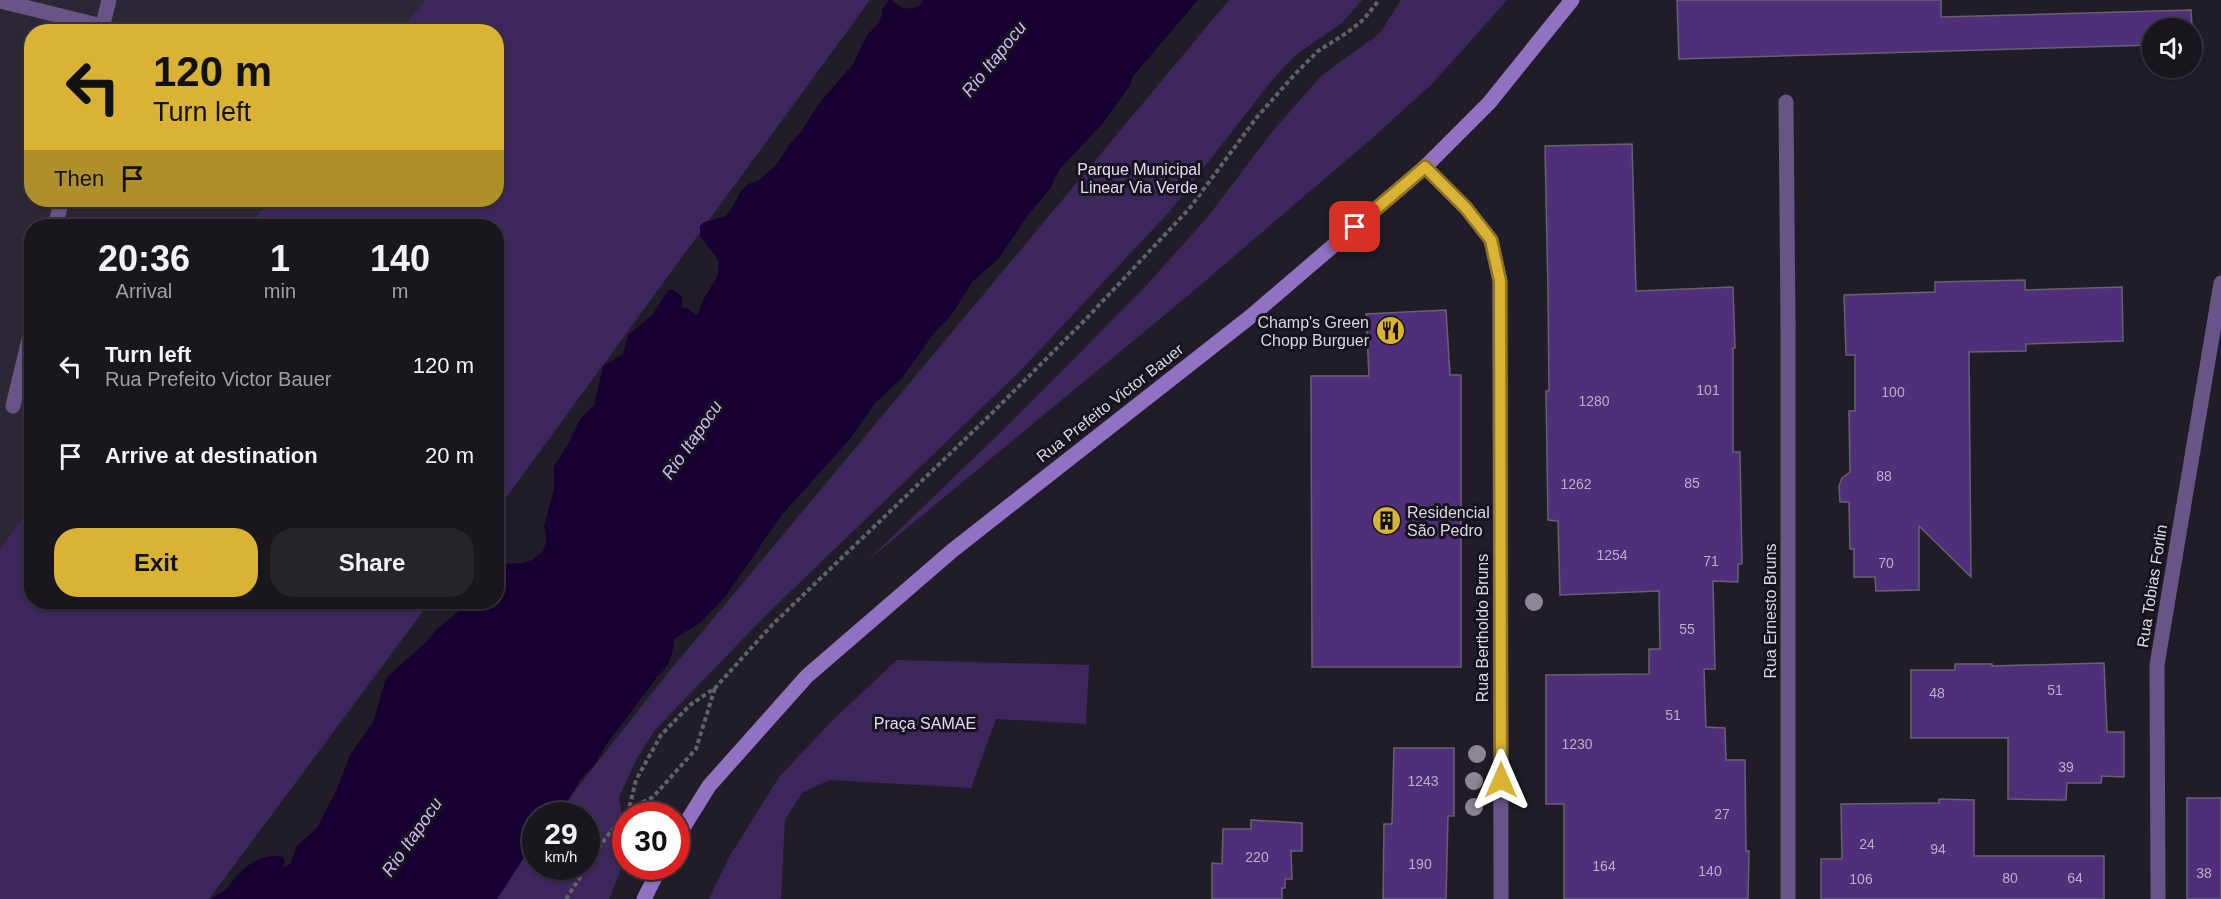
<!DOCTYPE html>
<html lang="en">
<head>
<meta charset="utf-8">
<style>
  :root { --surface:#19161e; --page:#26232b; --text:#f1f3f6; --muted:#9f9fa4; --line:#37353c; --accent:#dab334 }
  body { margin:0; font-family:Arial,sans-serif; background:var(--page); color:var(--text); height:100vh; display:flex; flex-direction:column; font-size:22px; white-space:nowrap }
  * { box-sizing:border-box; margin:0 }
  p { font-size:20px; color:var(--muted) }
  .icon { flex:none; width:33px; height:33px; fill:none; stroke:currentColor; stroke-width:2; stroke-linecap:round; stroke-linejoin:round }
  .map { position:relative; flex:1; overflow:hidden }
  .drawer { position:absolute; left:24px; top:219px; width:480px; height:390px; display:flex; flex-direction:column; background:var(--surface); border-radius:24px; box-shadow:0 2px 4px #0004,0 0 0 2px var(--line) }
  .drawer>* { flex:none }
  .guide { position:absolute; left:24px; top:24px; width:480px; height:183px; border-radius:24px; box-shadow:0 2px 4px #0004,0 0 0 2px var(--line); background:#dab334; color:#111; overflow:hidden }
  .tools { position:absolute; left:2142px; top:18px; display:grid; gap:12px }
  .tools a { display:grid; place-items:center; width:60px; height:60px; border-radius:50%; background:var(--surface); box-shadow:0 2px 4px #0004,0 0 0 2px var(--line); font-size:30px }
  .speed { position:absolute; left:522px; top:802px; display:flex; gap:12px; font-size:30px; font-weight:700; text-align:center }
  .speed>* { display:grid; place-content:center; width:78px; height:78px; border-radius:50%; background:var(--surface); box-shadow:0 2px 4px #0004,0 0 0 2px var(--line); line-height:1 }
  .speed small { font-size:15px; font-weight:400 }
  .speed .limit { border:9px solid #d22; background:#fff; color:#111 }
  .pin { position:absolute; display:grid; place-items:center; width:51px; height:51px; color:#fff; margin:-26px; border-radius:12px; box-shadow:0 3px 9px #0006 }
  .me { position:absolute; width:66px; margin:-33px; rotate:0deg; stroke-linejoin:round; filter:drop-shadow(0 0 4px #0008) }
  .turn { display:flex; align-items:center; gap:21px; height:126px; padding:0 30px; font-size:27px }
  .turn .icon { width:78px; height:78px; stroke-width:2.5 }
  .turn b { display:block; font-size:42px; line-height:51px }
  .then { display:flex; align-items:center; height:57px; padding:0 30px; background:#0003; gap:12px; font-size:22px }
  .eta { display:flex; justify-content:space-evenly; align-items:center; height:102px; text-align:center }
  .eta b { font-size:36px; font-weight:700; line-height:42px }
  .button { display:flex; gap:12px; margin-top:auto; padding:12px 30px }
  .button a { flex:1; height:69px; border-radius:24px; background:var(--accent); color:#111; font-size:24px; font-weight:700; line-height:69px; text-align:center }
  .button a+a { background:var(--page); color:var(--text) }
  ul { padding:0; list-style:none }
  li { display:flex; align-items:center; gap:18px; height:90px; padding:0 30px }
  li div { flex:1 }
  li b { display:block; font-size:22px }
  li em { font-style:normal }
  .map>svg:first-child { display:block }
</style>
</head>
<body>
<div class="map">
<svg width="2221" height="899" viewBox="0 0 2221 899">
  <rect width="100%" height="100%" fill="#211d28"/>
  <path fill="#2c2635" d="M0,0H425L400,31L32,32V200H270L249,226H32L31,508L0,548Z"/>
  <path fill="#3c265b" d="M425,0H870L497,510L496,226H249L270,200H496V32L400,31Z
    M1229,0H1362L1342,23L1297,54L1273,79L1170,211L1020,371L766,615L655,730L637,758L619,797L625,833V859L609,899H493L535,841L536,867H586V816H555L667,674Z
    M1401,0H1507L1432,84L1370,140L1190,294L867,561L1005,428L1143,289L1206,219L1272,132L1321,76L1380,33Z
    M31,508L32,602H430L209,899H0V548Z
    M897,660L1089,665L1086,724L996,719L971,788L830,780L803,792L785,820L781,899H709L728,859L779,777L835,718Z"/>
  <path fill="#180032" d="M889,0H892C901,10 908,10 919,6L923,0H1198L1133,76L1129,87L1104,122L1059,170L1050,189L1029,214L998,259L973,281L950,317L934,333L902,378L875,403L850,439L781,516L725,597L701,622L674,639C673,655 669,667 657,677L606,745L595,764L580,780L569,799L554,816H536L535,841L497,899H211C216,895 223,892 227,888C231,885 233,880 236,876C249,863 264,853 283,857L285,862L282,865L286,867L290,864L297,846L317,828L337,789L350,755L373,722L386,678L426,642L436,630L466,605L467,602H496L497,564L522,563L532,560L543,551L546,542L544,526L554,489V467L570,441L580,419L594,405L603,366L623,354L628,335L653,314L668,290H674L682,297V307L687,308L696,315L699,312L702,302L718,275L719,261L700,236V226L704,222L726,216L732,208L740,192L748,184L758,181L775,166L790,144L801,132L820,102L853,64L867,35L878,24L882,15V10Z"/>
  <path fill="#4f2f79" stroke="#66616f" stroke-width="1.5" d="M1677,0H1941V17L2191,10L2193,44L2192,28H2152V45L1679,59Z
    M1632,144L1636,291L1733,287L1735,348H1733V452H1740L1742,564H1738V582L1713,581L1715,669H1704L1706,727L1725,728L1726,760H1745L1746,851H1749L1748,899H1564V804H1546V675L1649,674V649H1660L1659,591L1560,595L1558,521L1548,520L1546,391H1549L1548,291L1545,146Z
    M2025,280V290L2122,287L2123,341L2026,344V351L1969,352L1971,577L1919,526V590L1876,591L1875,577H1854V549H1850L1849,502H1840L1839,486L1842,478L1850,472L1849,411H1855V355H1846L1844,295L1935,292V282Z
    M1446,310L1450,375H1461V667H1312L1311,376H1369L1366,314Z
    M2104,663L2107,732H2124V777L2102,776L2101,783H2067L2066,800L2008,799V738H1911V670H1955V664H1992V666Z
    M1394,748H1454V816H1448L1446,899H1383L1384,824H1392Z
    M2187,798H2221V899H2187Z
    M1939,799L1974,800V856H2104V899H1821V859H1842L1841,804L1939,803Z
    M1251,820L1302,823V851H1291L1292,879H1285V888H1282V899H1212V863L1222,864L1223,829H1251Z"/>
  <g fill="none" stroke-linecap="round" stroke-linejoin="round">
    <path stroke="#63606a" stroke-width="4" stroke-dasharray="4.5 3" stroke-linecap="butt" d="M629,809L653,797L696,749L715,688
      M566,899L605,839L629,809L636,780L661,735L690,705L715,688L772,625L986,419L1086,319L1189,209L1257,117L1295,74L1318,51L1348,32L1364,19L1379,0"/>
    <path stroke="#685487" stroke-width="15" d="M0,1L102,26
      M101,32L109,0
      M1786,102L1788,324
      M55,226L62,200
      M13,406L32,327"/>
    <path stroke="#685487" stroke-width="15" d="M1425,167L1466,208L1491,240L1500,281L1501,899
      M1788,324V899
      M2158,899L2157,665L2221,283"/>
    <path stroke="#9171c2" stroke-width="15" d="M676,839L709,786L807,676L953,550L1250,317L1425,167L1489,103L1572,0
      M644,899L660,867"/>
  </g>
  <g fill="#8c8697">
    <circle cx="1534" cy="602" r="9"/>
    <circle cx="1477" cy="754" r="9"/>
    <circle cx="1474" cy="781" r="9"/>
    <circle cx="1474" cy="807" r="9"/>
  </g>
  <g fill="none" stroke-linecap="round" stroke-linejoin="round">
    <defs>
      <path id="route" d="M1355,227L1425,167L1466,208L1491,240L1500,281L1501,780"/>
    </defs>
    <use href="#route" stroke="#8e7422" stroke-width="15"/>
    <use href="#route" stroke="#dab334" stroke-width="10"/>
  </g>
  <defs>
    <symbol id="restaurant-disc" viewBox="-11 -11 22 22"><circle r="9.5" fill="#dab334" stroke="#17131e"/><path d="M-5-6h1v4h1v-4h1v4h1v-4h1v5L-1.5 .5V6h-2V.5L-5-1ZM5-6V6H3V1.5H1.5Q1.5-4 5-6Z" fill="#111"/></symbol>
    <symbol id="building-disc" viewBox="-11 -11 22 22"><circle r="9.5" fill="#dab334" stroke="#17131e"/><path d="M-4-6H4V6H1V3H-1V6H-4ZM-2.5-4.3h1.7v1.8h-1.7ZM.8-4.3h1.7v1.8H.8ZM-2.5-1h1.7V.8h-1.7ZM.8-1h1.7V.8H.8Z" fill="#111"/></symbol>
  </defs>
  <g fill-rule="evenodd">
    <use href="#restaurant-disc" x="1374" y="314" width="33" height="33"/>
    <use href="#building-disc" x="1370" y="504" width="33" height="33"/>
  </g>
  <g text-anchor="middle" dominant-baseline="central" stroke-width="6" stroke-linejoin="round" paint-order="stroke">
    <g font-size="14" fill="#b8aec6">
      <text x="1708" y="390">101</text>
      <text x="1893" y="392">100</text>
      <text x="1594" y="401">1280</text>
      <text x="1884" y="476">88</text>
      <text x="1692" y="483">85</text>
      <text x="1576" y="484">1262</text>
      <text x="1612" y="555">1254</text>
      <text x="1711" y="561">71</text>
      <text x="1886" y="563">70</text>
      <text x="1687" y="629">55</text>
      <text x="2055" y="690">51</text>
      <text x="1937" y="693">48</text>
      <text x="1673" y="715">51</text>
      <text x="1577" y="744">1230</text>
      <text x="2066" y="767">39</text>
      <text x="1423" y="781">1243</text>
      <text x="1722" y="814">27</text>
      <text x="1867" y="844">24</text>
      <text x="1938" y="849">94</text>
      <text x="1257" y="857">220</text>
      <text x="1420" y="864">190</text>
      <text x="1604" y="866">164</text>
      <text x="1710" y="871">140</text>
      <text x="2204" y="873">38</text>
      <text x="2010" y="878">80</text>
      <text x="2075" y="878">64</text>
      <text x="1861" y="879">106</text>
    </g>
    <g font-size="16" fill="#e3dcf1" stroke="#17131e">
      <text x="1139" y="169">Parque Municipal<tspan x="1139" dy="18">Linear Via Verde</tspan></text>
      <text x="925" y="723">Praça SAMAE</text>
    </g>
    <g font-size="16" fill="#dbd8e0" stroke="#17131e" text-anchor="end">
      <text x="1369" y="322">Champ's Green<tspan x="1369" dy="18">Chopp Burguer</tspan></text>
      <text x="1407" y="512" text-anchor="start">Residencial<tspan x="1407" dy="18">São Pedro</tspan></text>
    </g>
    <g font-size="16" fill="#dbd8e0" stroke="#17131e">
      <text transform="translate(1110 403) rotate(-38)">Rua Prefeito Victor Bauer</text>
      <text transform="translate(2152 586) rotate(-81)">Rua Tobias Forlin</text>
      <text transform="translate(1770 611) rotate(-90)">Rua Ernesto Bruns</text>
      <text transform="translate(1482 628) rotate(-90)">Rua Bertholdo Bruns</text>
    </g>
    <g font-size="18" font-style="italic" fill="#cdb6f6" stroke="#17131e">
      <text transform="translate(994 59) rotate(-51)">Rio Itapocu</text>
      <text transform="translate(692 440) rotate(-55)">Rio Itapocu</text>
      <text transform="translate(412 837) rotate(-55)">Rio Itapocu</text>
    </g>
  </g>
</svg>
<div class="tools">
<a><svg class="icon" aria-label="sound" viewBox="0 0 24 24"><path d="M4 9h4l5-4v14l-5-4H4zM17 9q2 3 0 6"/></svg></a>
</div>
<div class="speed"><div>29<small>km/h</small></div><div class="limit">30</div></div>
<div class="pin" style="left:1355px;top:227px;background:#d93025"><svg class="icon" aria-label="arrive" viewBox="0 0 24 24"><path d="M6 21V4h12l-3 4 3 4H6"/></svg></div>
<svg class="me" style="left:1501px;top:780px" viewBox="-20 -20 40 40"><path d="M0-17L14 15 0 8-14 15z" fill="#dab334" stroke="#fff" stroke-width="4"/></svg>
<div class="guide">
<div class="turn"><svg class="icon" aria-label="left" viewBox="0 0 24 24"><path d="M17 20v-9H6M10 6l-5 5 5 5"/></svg><div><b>120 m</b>Turn left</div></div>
<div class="then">Then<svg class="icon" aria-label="arrive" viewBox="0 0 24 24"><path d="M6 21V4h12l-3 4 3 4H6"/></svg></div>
</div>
<section class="drawer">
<div class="eta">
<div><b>20:36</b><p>Arrival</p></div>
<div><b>1</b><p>min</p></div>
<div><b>140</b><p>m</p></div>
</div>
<ul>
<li><svg class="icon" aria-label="left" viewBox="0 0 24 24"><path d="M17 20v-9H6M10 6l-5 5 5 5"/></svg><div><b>Turn left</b><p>Rua Prefeito Victor Bauer</p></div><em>120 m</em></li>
<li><svg class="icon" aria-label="arrive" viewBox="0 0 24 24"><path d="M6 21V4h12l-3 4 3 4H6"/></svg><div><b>Arrive at destination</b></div><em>20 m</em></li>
</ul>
<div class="button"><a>Exit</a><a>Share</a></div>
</section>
</div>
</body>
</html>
